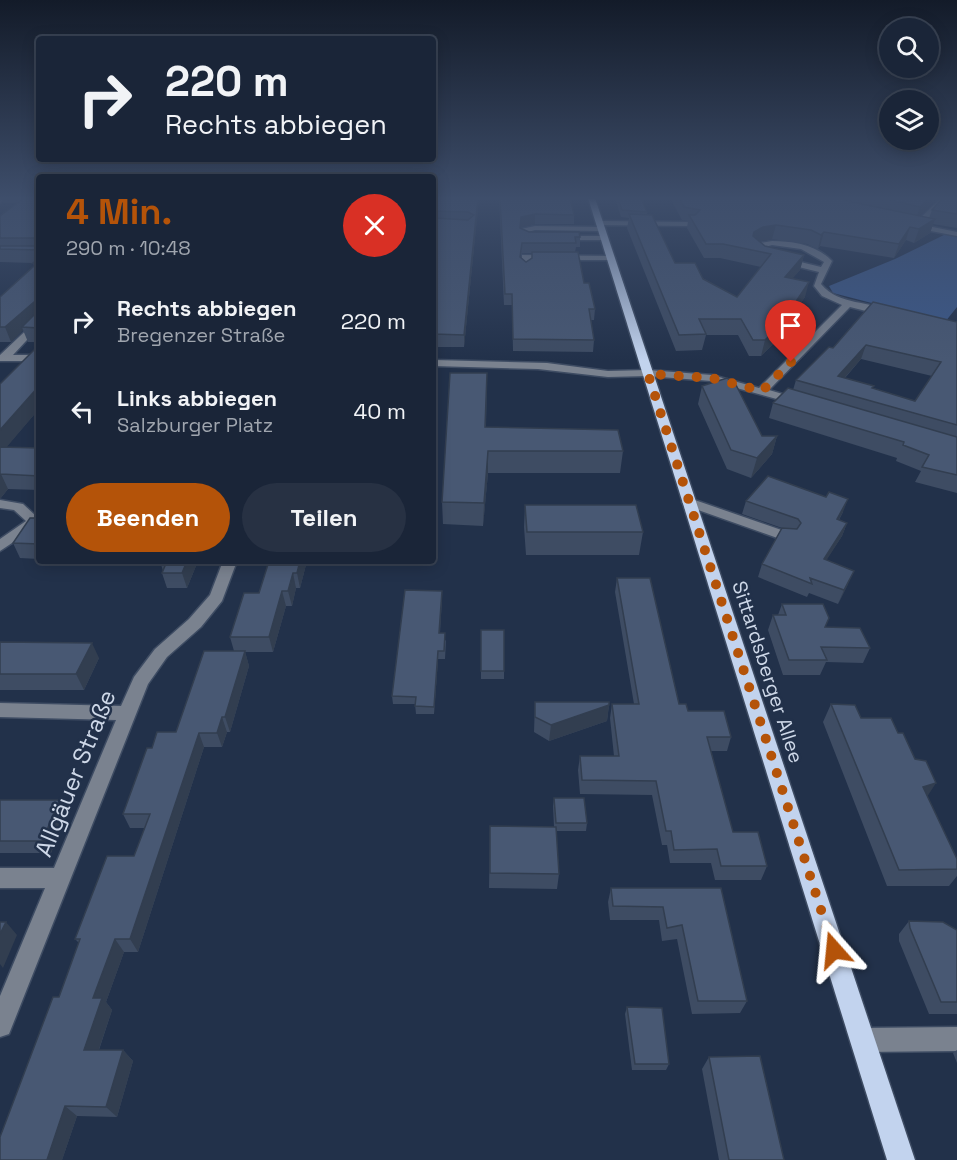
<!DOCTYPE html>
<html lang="de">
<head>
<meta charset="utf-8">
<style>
  :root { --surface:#1a2538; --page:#273143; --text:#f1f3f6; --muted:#9fa5ae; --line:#384253; --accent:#b45309 }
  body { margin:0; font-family:"Space Grotesk",sans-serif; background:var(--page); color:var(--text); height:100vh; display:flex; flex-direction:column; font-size:22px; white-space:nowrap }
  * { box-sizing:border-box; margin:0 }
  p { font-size:20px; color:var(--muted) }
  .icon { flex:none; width:33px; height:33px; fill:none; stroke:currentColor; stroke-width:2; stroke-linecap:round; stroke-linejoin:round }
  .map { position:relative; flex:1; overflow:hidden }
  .side { position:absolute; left:36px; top:174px; width:400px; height:390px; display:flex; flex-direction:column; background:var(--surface); border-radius:6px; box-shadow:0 3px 15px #0003,0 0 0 2px var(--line) }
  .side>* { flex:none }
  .top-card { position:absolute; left:36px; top:36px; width:400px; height:126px; border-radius:6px; box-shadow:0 3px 15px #0003,0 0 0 2px var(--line); background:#1a2538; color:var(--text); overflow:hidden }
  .tools { position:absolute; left:879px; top:18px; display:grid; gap:12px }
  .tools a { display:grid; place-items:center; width:60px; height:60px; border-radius:50%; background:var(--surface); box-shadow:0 3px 15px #0003,0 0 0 2px var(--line); font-size:30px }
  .pin { position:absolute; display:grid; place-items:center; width:51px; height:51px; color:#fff; margin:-62px -26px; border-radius:50% 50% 50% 0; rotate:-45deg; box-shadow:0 0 6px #0007 }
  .pin .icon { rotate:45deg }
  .me { position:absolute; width:66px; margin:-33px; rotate:342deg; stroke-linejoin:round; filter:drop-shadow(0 0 4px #0008) }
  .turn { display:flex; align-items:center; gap:21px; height:126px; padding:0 30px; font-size:27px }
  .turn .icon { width:78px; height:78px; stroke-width:2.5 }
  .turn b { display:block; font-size:42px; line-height:51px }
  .round { display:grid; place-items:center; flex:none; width:63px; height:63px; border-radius:32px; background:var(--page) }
  .summary { display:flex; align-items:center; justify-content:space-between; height:102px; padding:0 30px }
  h1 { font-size:36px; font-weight:600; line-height:45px; color:var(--accent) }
  .action { display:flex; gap:12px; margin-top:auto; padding:12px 30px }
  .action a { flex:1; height:69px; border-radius:36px; background:var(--accent); color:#fff; font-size:24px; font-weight:600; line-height:69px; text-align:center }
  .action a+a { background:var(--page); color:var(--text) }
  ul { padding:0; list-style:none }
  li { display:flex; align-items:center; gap:18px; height:90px; padding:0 30px }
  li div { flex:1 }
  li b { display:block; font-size:22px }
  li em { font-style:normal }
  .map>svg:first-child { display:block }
</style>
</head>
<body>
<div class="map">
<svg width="957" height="1160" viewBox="0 0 957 1160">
  <rect width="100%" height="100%" fill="#22314a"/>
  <path fill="#3c598a" d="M946,234L957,237V307L945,322L833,293L829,286L895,259Z"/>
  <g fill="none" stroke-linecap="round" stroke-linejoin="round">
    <defs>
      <path id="minor" d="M0,198H6L0,203Z
        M941,198H948L923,225L957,232V236L910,227V223H915Z
        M599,221L692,222L696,224L692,226L596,225Z
        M535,226L601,227L605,229L601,231L535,230L528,232L529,234L541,237V241L522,238L521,229Z
        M562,236H604L608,238L604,240H559V236Z
        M772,241C793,241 817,245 832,261L821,284C840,307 870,299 891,313L886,316L850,307L769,390L803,400V404H795L711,381L648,376L608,377L538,369L434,366V360L547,363L608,371L648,370L712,375L759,388L842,305L822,296L814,286L819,272L762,258L752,248L760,243ZM772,245L801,249L824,262L821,267L768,254L761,248Z
        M522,255L611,256L615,258L611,260H529L530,267L526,270L522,267Z
        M39,318V327L13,355H39V361H0V355Z
        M689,498L793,534L795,537L793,540H783L684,505L682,502L684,499Z
        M0,500L23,504L36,516L39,515V525L0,551V539L26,521L14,510L0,508Z
        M223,561H237L222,601L201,627L167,657L148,684L9,1034L0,1037V996L45,888H0V868H54L116,720L0,717V703L121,706L134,677L155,649L189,619L210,595Z
        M957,1027V1051L863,1052L854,1049L851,1040L854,1031L863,1028Z"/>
      <path id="major" d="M588,198H595L915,1160H887Z"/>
    </defs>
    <use href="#minor" stroke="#3e4c63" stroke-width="3"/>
    <use href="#major" stroke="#3e4c63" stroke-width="3"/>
    <use href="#minor" fill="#7a828f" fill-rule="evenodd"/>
    <use href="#major" fill="#c2d3ee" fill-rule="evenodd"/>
  </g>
  <path fill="#3e4c63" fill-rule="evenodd" d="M2,198H39V342H28L23,330L11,342H0V297L34,266L33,263L0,262V216L18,203H4Z
    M434,198H479L464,347H434Z
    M499,198H570L574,215V224H535L521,227L520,228L529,232L580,237V247H576L575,252L584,283L595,309L594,320H591L594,340L593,352L513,351L512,305H504ZM522,253H532V258L526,262L521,257Z
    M615,198H641L647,212V215L675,263L737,297L761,267L720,258H704L687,228L688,221L682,220L670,198H937L920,216L929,218L932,210L957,198V228L933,224L930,233L914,243L906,240L894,258L820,246L818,249L807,244L772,239L759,241L765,246L804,255L800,270L792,278L805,297L798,307H799L795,323L761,356H749L738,335H706L702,350L676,351L627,228L629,218L621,217Z
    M957,322V493L915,482L921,471L896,461L897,458L769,418L773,403L793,390L796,380L833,348ZM861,359L932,376L915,401L873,388L845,378Z
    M39,345V409L6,447L39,448V490L8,489L0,499V384Z
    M487,373L486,427L623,451L620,473H488L483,526L443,524L442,502Z
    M702,386L762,436H777L772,454L751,478L727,469L698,404Z
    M746,501L843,512L839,520L847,523L842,536L826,560L848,584L838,604L809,593L807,597L758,577L762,564L782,528L742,514Z
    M525,505L643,532L639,555H526L524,527Z
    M39,518V559L20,558L13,543Z
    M160,561H198L187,588H167L162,573L163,571Z
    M307,561L300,588H296L292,606H286L273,652H245L249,666L230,732H227L222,747H204L138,952H124L106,1002L112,1010L99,1050H123L133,1061L117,1117L77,1116L62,1160L59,997L79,943L75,939L134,856L145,828H130L123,814L152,748L176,732L234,651L230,637L259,593Z
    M617,578L679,704L688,711L731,737L727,751H711L733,832L767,866L761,880H715L711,863H670L667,845H662L652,795L580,794L578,770L580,756H614L610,718L612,704H634L615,592Z
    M442,598L440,633L446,641L445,659H438L434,714H416L415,704H393L392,696Z
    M782,604L826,627L870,648L863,663L826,662L820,675H783L768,630L773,615H778Z
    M481,630H504V679H481Z
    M0,642L99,658L84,690H0Z
    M535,702L609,705L607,721L549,741L534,732Z
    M831,704L927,796L957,859V876L949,886H887L823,722Z
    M554,798L587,823L586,831H556L559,874L557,889L489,888L490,826L554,827L553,806Z
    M0,800H60L68,813L51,853H0Z
    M611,888H721L747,1001L740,1013L692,1014L677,939L662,941L659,920H610L608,902Z
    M909,921L957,930V1014H929L899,941V934Z
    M627,1007L669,1064L666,1070H632L625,1014Z
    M957,1050V1063L953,1053Z
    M709,1057L784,1160H719L702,1069Z"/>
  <path fill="#323e50" d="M478,198H479L464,347V335Z
    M929,198H937L915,221L920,207Z
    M535,214V224L521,227V217Z
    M935,219L930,233L914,243L919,229Z
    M776,225L772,239L760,241L751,246L754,232L763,227Z
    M910,227L906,240L894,258L899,244Z
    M824,232L820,246L818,249L821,235Z
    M804,255L800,270L781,292L785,277Z
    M809,282L805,297L794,312L799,307L795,323L761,356L765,340L793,306Z
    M34,302L39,316L22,327L23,330L11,342L5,327Z
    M866,345L861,359L833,391L838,376Z
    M39,386V409L0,455V430Z
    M777,436L772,454L751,478L757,458Z
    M488,451V473L483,526L484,503Z
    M1,474L8,489L0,499V475Z
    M848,499L843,512L832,532L837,519Z
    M847,523L842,536L819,572L824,559Z
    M187,561H198L187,588L182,573Z
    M300,561H307L300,588L297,573Z
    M854,571L848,584L838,604L844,590Z
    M293,573L296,588L292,606L288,591Z
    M282,591L286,606L273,652L269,637Z
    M442,591V598L439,640V633Z
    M92,643L99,658L84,690L76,674Z
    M245,651L249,666L230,732L225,717Z
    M438,651V659L434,714V707Z
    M609,705L607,721L549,741L551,725Z
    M222,717L227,732L222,747L217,733Z
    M199,733L204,747L138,952L130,939Z
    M936,783L925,800L923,787Z
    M60,800L68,813L51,853L42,841Z
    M6,922L17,935L3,968L0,964V934Z
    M115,939L124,952L106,1002L112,1010L95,1061L84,1050L93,998Z
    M123,1050L133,1061L117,1117L106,1107Z
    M65,1106L77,1116L62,1160H47Z"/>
  <path fill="#485873" stroke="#323e50" stroke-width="1.5" fill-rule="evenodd" d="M24,198H39V250L0,249V246H36L34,238H0V216Z
    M478,198L464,335L434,334V218L468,220L474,215L468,212L434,211V212V199Z
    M500,198H570L574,215L535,214L521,217L520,228L529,232H579L580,237H575L576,243H522L520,257L526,262L532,258V252H578L584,283H589L595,309H589L594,340L513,339L512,294H505Z
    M618,198H641L647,212L622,210Z
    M679,198H839L847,201L935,219L919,229L910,227L899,244L824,232L821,235L811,230L776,225L763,227L754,232L753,236L765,246L804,255L785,277L809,282L793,306L799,307L765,340H753L741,319H699L706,334L679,335L629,214L652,215L675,263H695L703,279L737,297L771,254L723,244H706L689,215H695L700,210L684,207Z
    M882,198H929L920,207Z
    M943,198H957V214L932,210Z
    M39,258V328L22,327L35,314L34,302L5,327H0V297L34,266L36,263H33Z
    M873,302L957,322V425L796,380L829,347L833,348ZM866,345L941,362L915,401L872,388L874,386L838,376Z
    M39,345V386L0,430V384Z
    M450,373H487L485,427L618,430L623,451H488L484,503L442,502Z
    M727,378L736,385L762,436H777L757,458L731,450L702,386Z
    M788,388L957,437V475L922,467L929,455L903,445L904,442L773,403Z
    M0,447L39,448V476L1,474L0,475Z
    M768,476L826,497L829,492L848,499L837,519L847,523L824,559L854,571L844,590L810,578L812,584L762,564L782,528L797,529L801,523L798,519L746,501Z
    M525,505H636L643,532H527Z
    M30,518H39V544L13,543Z
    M159,561H187L182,573H162L167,561Z
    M269,561H300L297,573H293L288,591H282L269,637H230L244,593H259Z
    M617,578H650L679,704H686L688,711H724L731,737H707L733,832H758L767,866H721L717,849L674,850L671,831H666L656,781L582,780L580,756H619L612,704H639Z
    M405,590L442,591L439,633H445L444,651H438L434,707L415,706L416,697L392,696Z
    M782,604H823L829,618L825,627L860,628L870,648L821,647L827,660H789L773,615H786Z
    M481,630H504V671H481Z
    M0,642L92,643L76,674H0Z
    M204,651H245L225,717H222L217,733H199L130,939H115L93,998H102L84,1050H123L106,1107L65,1106L47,1160H0V1137L53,997H59L80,939H75L107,856H134L150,814H123L147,748H152L157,732H176Z
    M535,702H609V705L551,725L535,717Z
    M831,704L855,705L861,718H891L898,733H903L915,759L926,761L936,783L923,787L957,859V869L899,870Z
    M554,798H584L587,823H556Z
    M0,800H60L42,841H0Z
    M490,826L556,827L559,874L490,873Z
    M611,888H721L747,1001H698L682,925L667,928L663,907L613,906Z
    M909,921L943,922L957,930V1002H941L910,928Z
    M0,922H6L0,934Z
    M627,1007L662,1008L669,1064H635Z
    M760,1056L784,1160H729L709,1057Z"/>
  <linearGradient id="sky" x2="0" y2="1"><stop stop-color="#131b29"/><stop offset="0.55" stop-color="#3e4e6b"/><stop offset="1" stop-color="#3e4e6b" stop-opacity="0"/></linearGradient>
  <rect width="957" height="361" fill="url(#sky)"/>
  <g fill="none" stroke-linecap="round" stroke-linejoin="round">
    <path stroke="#b45309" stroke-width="10" stroke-dasharray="0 18" d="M791,362L762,391L712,378L648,374L834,950"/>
  </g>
  <g text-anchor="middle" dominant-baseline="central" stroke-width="5" stroke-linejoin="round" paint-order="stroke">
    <g font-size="20" fill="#ced8e8" stroke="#22314a">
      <text transform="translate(768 672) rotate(72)">Sittardsberger Allee</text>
    </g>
    <g font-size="24" fill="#ced8e8" stroke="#22314a">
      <text transform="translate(75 773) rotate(-68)">Allgäuer Straße</text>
    </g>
  </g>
</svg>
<div class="tools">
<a><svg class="icon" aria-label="search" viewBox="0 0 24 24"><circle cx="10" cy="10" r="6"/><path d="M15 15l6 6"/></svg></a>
<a><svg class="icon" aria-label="layers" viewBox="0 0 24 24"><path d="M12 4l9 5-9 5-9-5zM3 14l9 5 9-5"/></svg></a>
</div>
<div class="pin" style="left:791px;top:362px;background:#d93025"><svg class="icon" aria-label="arrive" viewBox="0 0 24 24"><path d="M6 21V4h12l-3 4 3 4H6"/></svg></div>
<svg class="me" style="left:834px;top:950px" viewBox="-20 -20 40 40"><path d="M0-17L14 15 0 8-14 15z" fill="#b45309" stroke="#fff" stroke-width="4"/></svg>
<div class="top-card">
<div class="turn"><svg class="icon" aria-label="right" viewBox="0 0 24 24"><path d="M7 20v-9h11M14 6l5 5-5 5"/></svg><div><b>220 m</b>Rechts abbiegen</div></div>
</div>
<section class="side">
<div class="summary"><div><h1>4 Min.</h1><p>290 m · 10:48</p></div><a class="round" style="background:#d93025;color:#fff"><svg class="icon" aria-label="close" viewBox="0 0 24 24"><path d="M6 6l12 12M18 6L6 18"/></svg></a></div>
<ul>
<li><svg class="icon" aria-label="right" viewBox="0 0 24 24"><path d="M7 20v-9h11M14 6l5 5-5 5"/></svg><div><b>Rechts abbiegen</b><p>Bregenzer Straße</p></div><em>220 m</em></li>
<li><svg class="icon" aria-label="left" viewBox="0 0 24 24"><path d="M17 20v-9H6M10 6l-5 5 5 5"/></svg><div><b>Links abbiegen</b><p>Salzburger Platz</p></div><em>40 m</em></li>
</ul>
<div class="action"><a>Beenden</a><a>Teilen</a></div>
</section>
</div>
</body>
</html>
